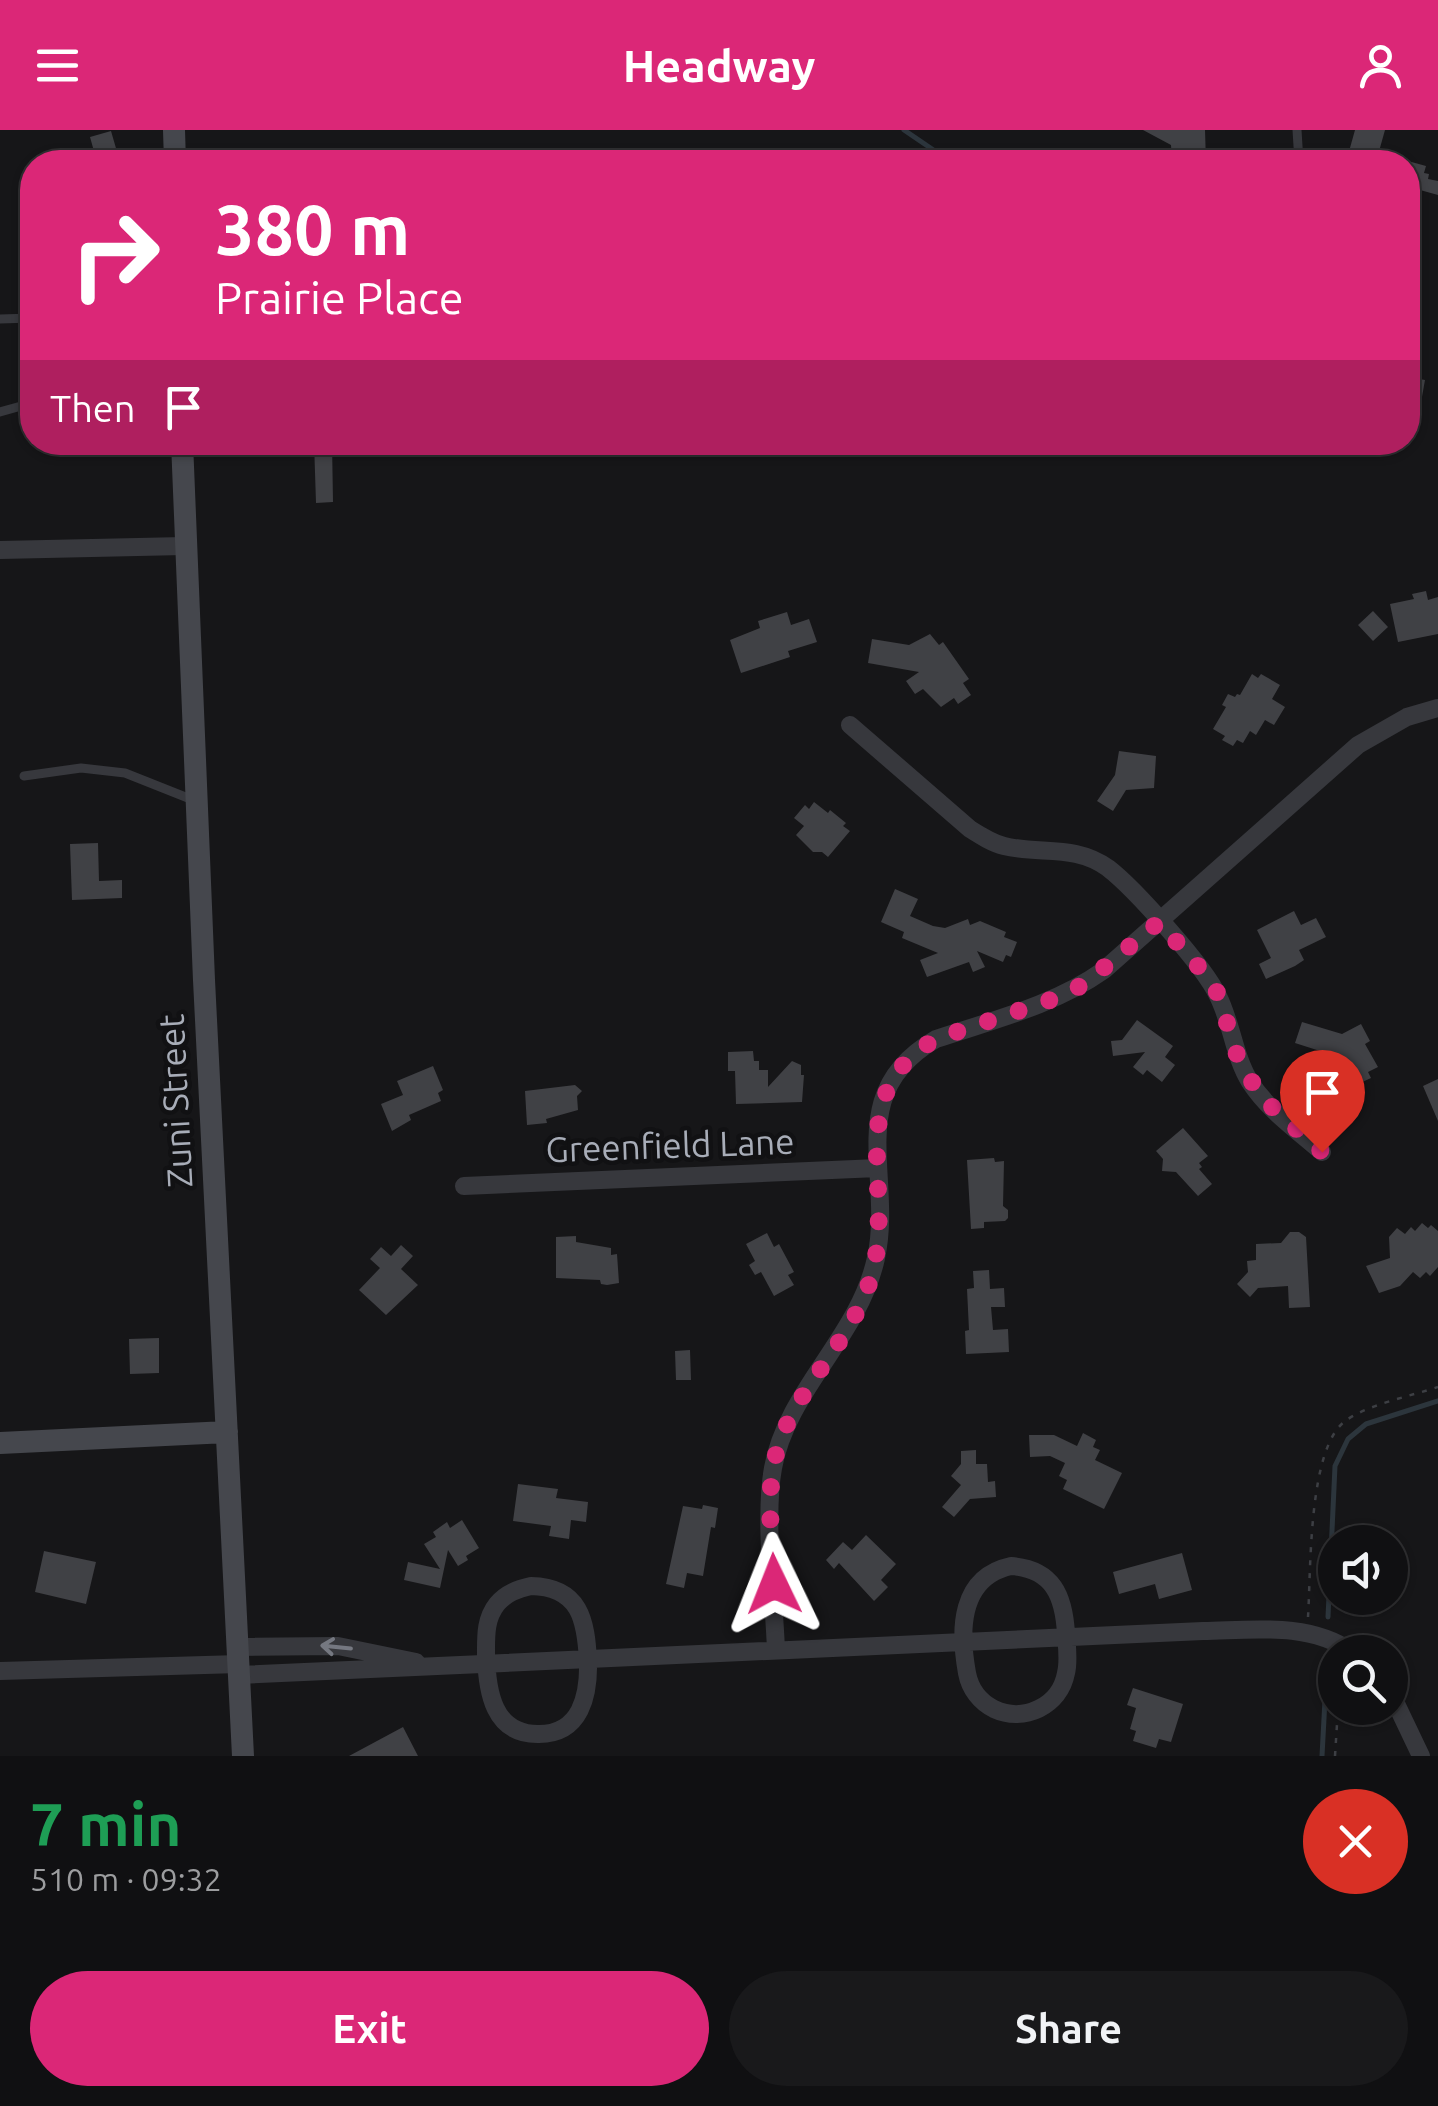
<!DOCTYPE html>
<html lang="en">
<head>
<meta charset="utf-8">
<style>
  :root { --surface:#101012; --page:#19191b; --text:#f1f3f6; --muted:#9c9d9f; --line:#303032; --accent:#db2777 }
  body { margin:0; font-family:Ubuntu,sans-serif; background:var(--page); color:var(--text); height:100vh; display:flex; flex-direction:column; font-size:38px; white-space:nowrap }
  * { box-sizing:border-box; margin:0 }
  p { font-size:32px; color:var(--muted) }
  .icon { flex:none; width:55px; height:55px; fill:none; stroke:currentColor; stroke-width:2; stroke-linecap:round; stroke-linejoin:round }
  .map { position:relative; height:1626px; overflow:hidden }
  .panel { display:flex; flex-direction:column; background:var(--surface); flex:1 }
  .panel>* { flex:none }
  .hud { position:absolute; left:20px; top:20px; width:1400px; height:305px; border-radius:40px; box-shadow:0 2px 8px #0004,0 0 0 2px var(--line); background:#db2777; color:#fff; overflow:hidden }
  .fabs { position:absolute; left:1318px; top:1395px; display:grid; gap:20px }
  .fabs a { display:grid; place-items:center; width:90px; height:90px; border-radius:50%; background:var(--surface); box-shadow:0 2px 8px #0004,0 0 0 2px var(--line); font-size:50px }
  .pin { position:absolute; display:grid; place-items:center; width:85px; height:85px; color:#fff; margin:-102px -42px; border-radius:50% 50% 50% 0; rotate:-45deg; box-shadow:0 0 10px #0007 }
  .pin .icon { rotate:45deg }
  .me { position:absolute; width:110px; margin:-55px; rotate:358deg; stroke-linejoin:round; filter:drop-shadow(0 0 8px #0008) }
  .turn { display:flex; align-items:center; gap:35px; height:210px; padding:0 30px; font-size:45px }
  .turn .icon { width:130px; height:130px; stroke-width:2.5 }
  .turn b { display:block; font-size:70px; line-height:85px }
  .then { display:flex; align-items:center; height:95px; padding:0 30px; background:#0003; gap:20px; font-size:38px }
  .round { display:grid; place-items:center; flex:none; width:105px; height:105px; border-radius:52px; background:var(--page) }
  .overview { display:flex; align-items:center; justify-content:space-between; height:170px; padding:0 30px }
  h1 { font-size:60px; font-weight:700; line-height:75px; color:#1e9e55 }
  .cta { display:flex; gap:20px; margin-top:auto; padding:20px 30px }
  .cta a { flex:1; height:115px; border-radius:60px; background:var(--accent); color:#fff; font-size:40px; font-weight:700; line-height:115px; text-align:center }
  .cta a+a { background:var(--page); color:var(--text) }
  header { display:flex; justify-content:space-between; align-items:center; height:130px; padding:0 30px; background:var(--accent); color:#fff; font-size:45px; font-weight:700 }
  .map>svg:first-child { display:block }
</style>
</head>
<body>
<header><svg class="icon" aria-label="menu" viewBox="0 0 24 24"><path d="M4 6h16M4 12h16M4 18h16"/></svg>Headway<svg class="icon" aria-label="person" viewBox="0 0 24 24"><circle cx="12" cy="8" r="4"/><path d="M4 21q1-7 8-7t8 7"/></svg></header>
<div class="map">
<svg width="1438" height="1626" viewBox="0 0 1438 1626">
  <rect width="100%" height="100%" fill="#161618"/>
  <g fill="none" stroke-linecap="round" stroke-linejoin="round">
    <path stroke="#2c353c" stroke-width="5" d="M904,0L951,32
      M1328,1487L1335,1336L1348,1309L1366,1294L1438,1271
      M1322,1626L1327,1532"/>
  </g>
  <path fill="#404145" d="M1143,0H1205L1206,32H1172L1171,15Z
    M1355,0H1385L1376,32L1348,25Z
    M111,1L120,32H97L90,7Z
    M1408,31L1426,36L1424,43L1429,44L1428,49L1438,51V65L1420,60L1411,92L1408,91Z
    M1408,247L1425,250L1420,278L1408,286Z
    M314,312H332L333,372L316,373Z
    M1426,461L1428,470L1438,467V504L1398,512L1390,474L1414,469L1412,464Z
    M1373,481L1388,497L1373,511L1358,495Z
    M787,482L791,495L809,489L817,512L788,521L790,527L741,543L730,510L760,498L758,491Z
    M930,504L939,515L943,512L969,549L963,553L971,565L958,574L954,568L941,577L923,559L915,564L906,551L919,542L868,533L872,509L909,515Z
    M1252,544L1258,548L1261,544L1280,555L1272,569L1285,577L1274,595L1265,590L1256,605L1250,601L1243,613L1237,610L1233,616L1222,610L1225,606L1213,599L1226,577L1222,575L1228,564L1235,567L1237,564L1240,565Z
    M1119,621L1156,626L1154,658L1126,660L1113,681L1097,671L1115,645Z
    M814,672L828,683L830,680L846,693L843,696L850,701L828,727L822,722H813L796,705L804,696L794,688L805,675L809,679Z
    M98,713L99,751L122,750V768L72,770L70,714Z
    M895,759L918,769L910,786L933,796L945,798L968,789L970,795L980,791L1006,802L1004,807L1017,812L1011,827L1006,825L1003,832L977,821L985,837L973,842L969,832L927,847L920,830L938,823L902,808L904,802L881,792Z
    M1294,781L1301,795L1316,788L1326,807L1299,820L1304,830L1295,836L1266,849L1259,834L1271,828L1257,800Z
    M1137,890L1173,916L1165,927L1175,935L1162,952L1147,940L1143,945L1133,937L1145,922L1113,926L1111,911L1122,910Z
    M1302,892L1342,904L1361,894L1370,911L1365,914L1378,937L1368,942L1371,948L1356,955L1352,948L1344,953L1336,939L1331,942L1320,921L1295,913Z
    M753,921L754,931H759V940H768V957L792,931L801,935V945H804L802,972L736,974L735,941H728V922Z
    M433,936L443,960L438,963L441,971L409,985L411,990L392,1001L381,974L403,965L397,951Z
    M1438,949V991L1423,956Z
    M575,955L582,961L577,966L578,980L546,989L547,993L527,995L525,961Z
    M1183,998L1208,1026L1199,1033L1202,1037L1199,1039L1212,1054L1198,1066L1176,1042L1162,1041L1163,1029L1156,1021Z
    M994,1028L995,1032L1004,1031L1003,1076L1008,1080V1088L1005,1091L984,1092V1098L971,1099L967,1030Z
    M1422,1093L1428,1098L1431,1095L1438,1101V1137L1430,1146L1426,1142L1420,1148L1413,1142L1400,1156L1379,1163L1366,1136L1390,1128L1389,1107L1397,1098L1405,1104L1411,1097L1415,1101Z
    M1290,1102H1299L1306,1107L1310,1177L1289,1178L1288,1156L1258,1158L1250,1167L1237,1154L1248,1142L1247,1131L1256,1130V1114L1281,1113Z
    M767,1103L774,1117L779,1114L794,1142L788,1145L794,1155L774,1166L761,1142L755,1145L749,1135L755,1131L746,1114Z
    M576,1106V1112L611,1118V1125L617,1124L619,1153L607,1155L601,1154L600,1150L556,1148V1107Z
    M401,1115L413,1126L401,1139L418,1155L386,1185L359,1160L380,1138L370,1129L381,1117L391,1126Z
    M989,1140L990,1159L1004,1158L1005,1177H991L993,1200L1008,1199L1009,1222L966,1224L965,1201L969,1200L967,1159L974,1158L973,1141Z
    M159,1208V1243L130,1244L129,1209Z
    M690,1220L691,1250H676L675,1221Z
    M1083,1303L1096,1310L1093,1317L1100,1320L1095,1330L1122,1343L1104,1379L1063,1359L1067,1350L1059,1346L1065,1333L1050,1326L1030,1327L1029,1305H1054L1077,1316Z
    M976,1320V1334H987L988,1352L995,1351L996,1367L970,1369L954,1387L942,1377L961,1355L951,1346L961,1334V1321Z
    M518,1354L558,1359L556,1368L588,1372L586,1392L571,1390L569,1409L549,1406L551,1396L513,1391Z
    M703,1375L718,1378L715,1398L711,1397L703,1446L687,1443L684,1458L666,1454L683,1376L702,1379Z
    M462,1390L479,1418L466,1426L468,1430L458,1436L448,1420L440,1458L404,1450L408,1432L440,1439L424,1414L436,1407L433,1402L447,1392L450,1398Z
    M866,1405L896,1434L881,1450L888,1457L874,1471L839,1433L834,1439L826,1430L843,1412L852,1420Z
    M44,1421L96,1432L86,1474L35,1462Z
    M1182,1423L1192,1460L1159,1469L1155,1454L1119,1464L1113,1442Z
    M1133,1558L1183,1574L1171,1612L1159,1609L1156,1618L1133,1611L1136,1601L1130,1599L1136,1578L1127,1575Z
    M403,1597L418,1626H349Z"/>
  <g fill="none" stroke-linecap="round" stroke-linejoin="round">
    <path stroke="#3d3f44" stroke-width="2.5" stroke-dasharray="5 8" stroke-linecap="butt" d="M1308,1487C1311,1441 1308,1321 1344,1292C1365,1275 1411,1266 1438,1257
      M1335,1626L1338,1578"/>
    <path stroke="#37383d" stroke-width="9" d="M1297,0L1299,32
      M0,189L32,188
      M0,282L32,273
      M24,646L81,638L125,643L193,670"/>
    <path stroke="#37383d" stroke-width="18" d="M0,420L184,416
      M850,595L970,699C981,706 992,713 1004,716C1041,725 1075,714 1108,738C1134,758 1205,837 1218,866C1232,894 1234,926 1250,952C1268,980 1297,1000 1322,1022
      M464,1056L878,1038
      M1011,1436C1053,1439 1064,1466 1066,1504C1067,1517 1069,1531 1066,1543C1060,1576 1024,1593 994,1579C980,1572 970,1559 967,1543C959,1499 960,1447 1011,1436Z
      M531,1456C580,1457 586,1490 588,1531C589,1565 581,1604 539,1604C493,1605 487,1561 486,1525C486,1507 485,1489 497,1474C506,1463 518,1459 531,1456Z
      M239,1517L338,1516L416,1532
      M776,1520C774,1467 764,1387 773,1338C787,1260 859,1207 876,1128C894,1045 842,963 936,909C993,890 1055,875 1104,840L1358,615L1407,587L1438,578
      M0,1541L239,1534
      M240,1545L1203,1501C1254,1500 1309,1492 1352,1522
      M1390,1561L1421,1626"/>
    <path stroke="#45474d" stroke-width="22" d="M174,0L175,32
      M182,312L204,850L243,1626
      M0,1313L227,1302"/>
  </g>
  <defs><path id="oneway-shaft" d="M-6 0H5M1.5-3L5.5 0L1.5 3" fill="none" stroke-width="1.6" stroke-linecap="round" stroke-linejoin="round" transform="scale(2.5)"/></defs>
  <use stroke="#757881" href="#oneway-shaft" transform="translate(336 1517) rotate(-174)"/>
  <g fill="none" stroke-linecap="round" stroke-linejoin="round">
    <path stroke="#db2777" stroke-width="18" stroke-dasharray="0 32.4" d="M774,1454C772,1408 764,1356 780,1311C802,1251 855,1207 872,1144C896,1058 840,964 936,909L1059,867L1084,854L1159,792L1205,844L1218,864L1238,928L1261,967L1322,1022"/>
  </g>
  <g text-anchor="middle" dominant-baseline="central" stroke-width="9" stroke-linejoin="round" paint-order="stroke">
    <g font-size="35" fill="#a8adb8" stroke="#111113">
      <text transform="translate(175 971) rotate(-93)">Zuni Street</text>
      <text transform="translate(670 1015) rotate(-2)">Greenfield Lane</text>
    </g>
  </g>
</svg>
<div class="fabs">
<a><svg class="icon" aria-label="sound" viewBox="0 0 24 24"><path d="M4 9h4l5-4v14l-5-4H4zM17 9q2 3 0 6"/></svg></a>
<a><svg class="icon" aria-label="search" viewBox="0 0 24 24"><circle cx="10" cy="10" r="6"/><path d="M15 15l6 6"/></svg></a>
</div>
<div class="pin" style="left:1322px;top:1022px;background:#d93025"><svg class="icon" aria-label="arrive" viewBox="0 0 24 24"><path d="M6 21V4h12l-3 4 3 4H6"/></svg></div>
<svg class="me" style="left:774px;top:1454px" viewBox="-20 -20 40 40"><path d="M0-17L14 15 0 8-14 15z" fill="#db2777" stroke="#fff" stroke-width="4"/></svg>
<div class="hud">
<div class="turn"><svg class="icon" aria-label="right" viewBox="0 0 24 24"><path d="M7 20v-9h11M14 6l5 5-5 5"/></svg><div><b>380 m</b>Prairie Place</div></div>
<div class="then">Then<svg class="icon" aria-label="arrive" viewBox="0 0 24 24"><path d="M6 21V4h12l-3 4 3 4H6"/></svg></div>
</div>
</div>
<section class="panel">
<div class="overview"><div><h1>7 min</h1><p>510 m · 09:32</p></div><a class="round" style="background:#d93025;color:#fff"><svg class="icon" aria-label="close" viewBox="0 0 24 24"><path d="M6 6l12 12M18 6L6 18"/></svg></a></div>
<div class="cta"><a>Exit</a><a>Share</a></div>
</section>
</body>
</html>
